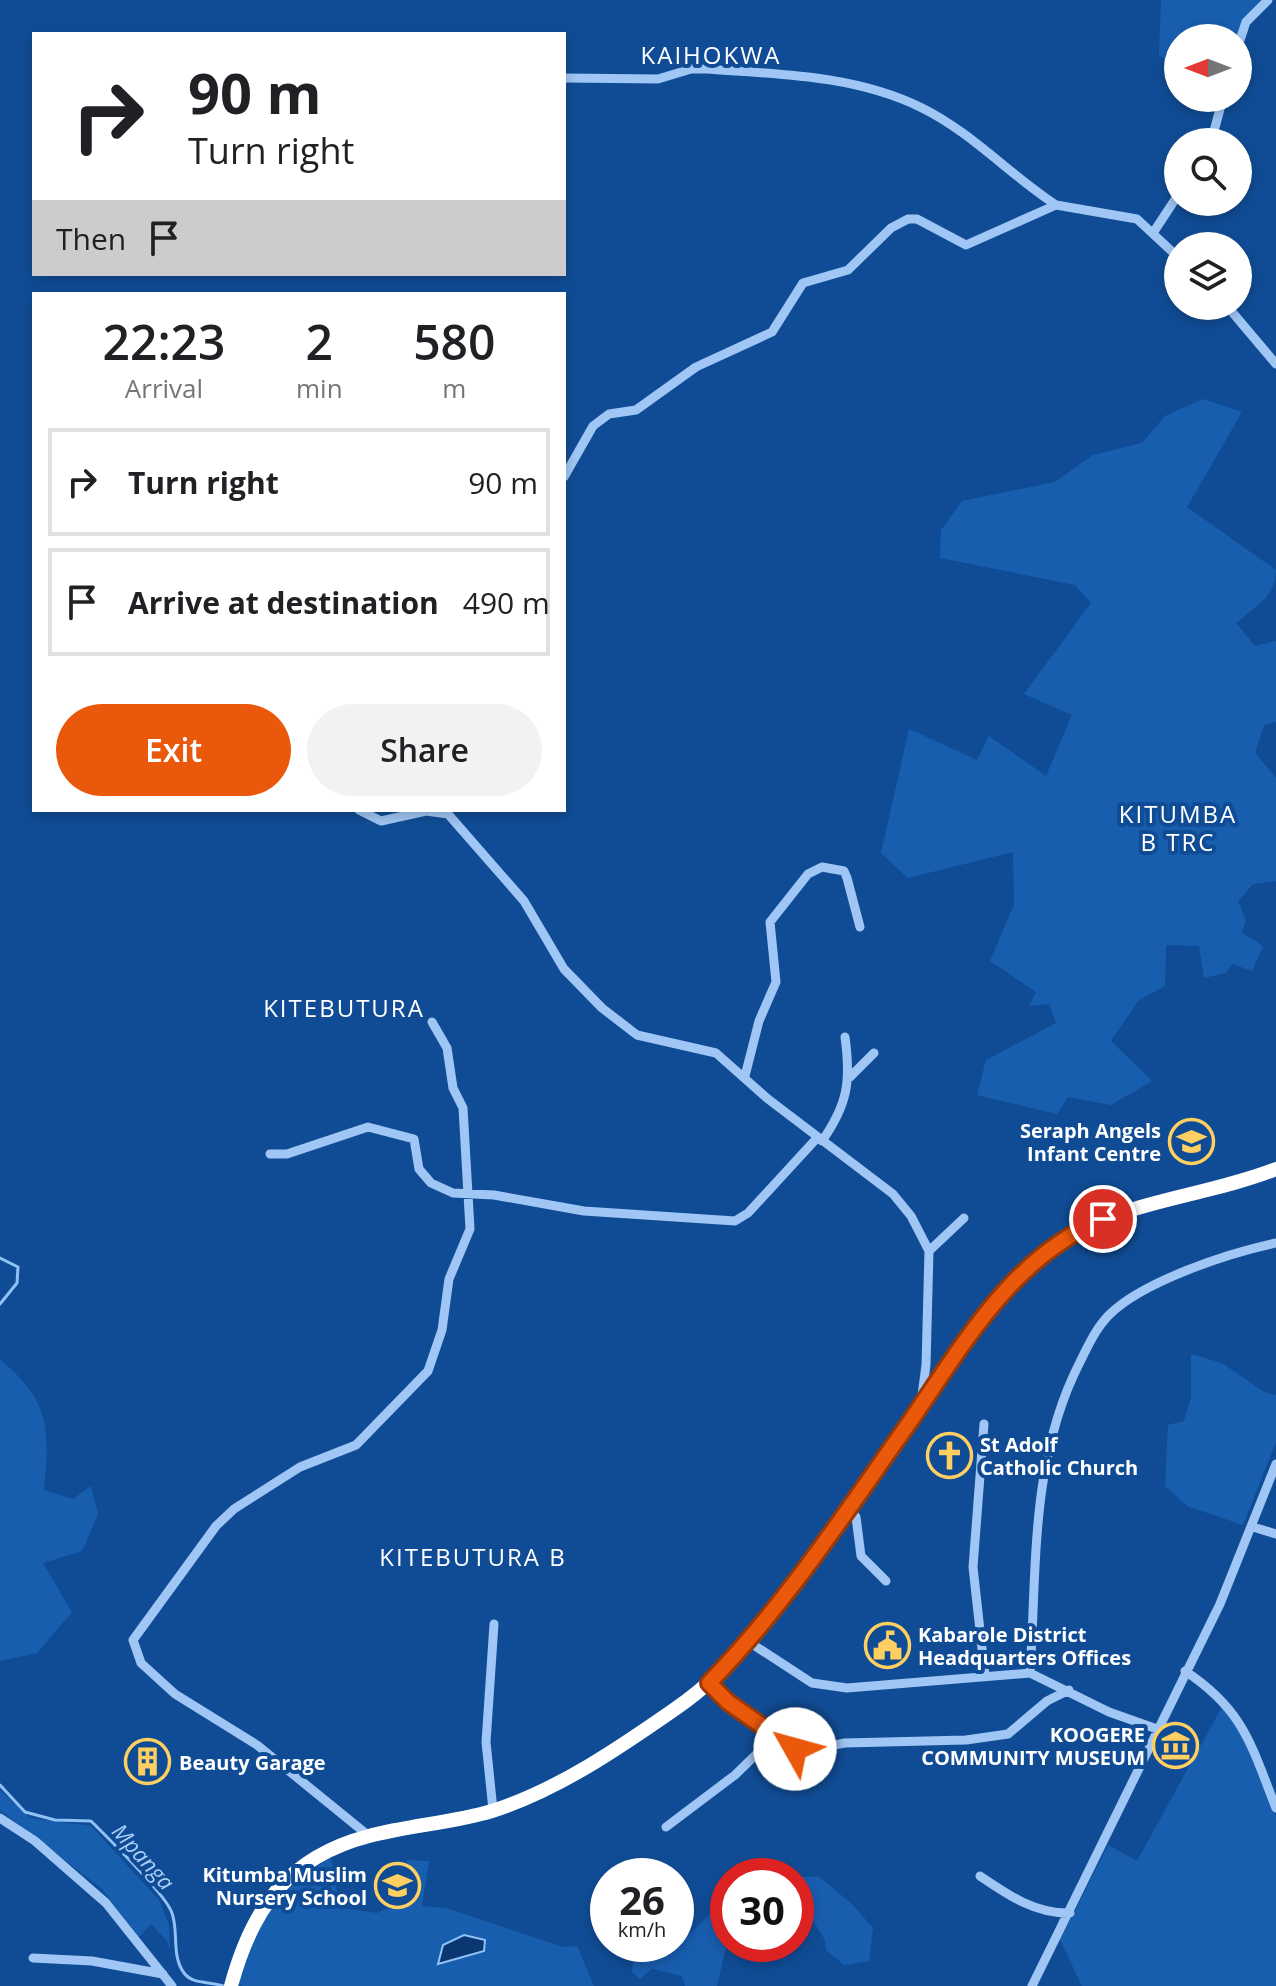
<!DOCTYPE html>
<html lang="en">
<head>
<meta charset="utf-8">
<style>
  :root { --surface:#fff; --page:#f2f2f2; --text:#202124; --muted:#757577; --line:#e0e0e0; --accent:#ea580c }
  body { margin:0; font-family:"Open Sans",sans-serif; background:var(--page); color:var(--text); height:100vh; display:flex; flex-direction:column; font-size:30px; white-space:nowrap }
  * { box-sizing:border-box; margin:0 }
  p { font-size:26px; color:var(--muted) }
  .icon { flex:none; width:44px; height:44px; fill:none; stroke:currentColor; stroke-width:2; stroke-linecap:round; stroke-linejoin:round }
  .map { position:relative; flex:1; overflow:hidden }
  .sheet { position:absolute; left:32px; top:292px; width:534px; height:520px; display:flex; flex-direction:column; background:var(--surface); border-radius:0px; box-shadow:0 4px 12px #0003 }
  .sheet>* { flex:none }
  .banner { position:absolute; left:32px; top:32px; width:534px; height:244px; border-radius:0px; box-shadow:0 4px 12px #0003; background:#fff; color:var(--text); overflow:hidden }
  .needle { width:52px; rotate:270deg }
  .tools { position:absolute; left:1164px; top:24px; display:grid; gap:16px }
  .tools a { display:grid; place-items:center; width:88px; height:88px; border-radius:50%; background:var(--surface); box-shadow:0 4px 12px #0003; font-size:40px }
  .speed { position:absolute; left:590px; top:1858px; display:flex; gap:16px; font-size:40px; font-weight:700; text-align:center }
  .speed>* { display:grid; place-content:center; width:104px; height:104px; border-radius:50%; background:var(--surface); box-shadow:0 4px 12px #0003; line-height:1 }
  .speed small { font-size:20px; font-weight:400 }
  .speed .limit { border:12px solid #d22; background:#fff; color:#111 }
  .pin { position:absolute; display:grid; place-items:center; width:68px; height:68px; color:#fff; margin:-34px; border:4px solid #fff; border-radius:50%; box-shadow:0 2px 8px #0007 }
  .me { position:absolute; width:88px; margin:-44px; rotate:308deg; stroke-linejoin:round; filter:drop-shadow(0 0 6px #0008) }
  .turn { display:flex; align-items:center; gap:28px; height:168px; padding:0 24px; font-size:36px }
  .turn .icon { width:104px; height:104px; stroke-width:2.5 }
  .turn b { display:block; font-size:56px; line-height:68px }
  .then { display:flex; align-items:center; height:76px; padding:0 24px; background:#0003; gap:16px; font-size:30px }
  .eta { display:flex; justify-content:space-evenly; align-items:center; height:136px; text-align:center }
  .eta b { font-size:48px; font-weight:600; line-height:56px }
  .action { display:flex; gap:16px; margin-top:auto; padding:16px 24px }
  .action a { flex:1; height:92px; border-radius:48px; background:var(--accent); color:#fff; font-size:32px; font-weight:600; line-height:92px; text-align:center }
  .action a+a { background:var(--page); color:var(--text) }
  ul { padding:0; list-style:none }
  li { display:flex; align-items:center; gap:24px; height:108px; margin:0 16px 12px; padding:0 8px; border:4px solid var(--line); border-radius:0px }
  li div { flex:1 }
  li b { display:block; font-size:30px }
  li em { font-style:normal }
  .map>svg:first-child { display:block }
</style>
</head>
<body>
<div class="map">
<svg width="1276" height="1986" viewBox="0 0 1276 1986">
  <rect width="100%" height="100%" fill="#104c95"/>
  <path fill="#185eaf" d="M1161,0H1265L1238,38H1178V70L1159,55Z
    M1203,399L1242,412L1187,507L1276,570C1276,596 1254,608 1236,623L1255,646L1276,641V722L1264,725L1255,753L1276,778V881L1253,884L1238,901L1246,920L1242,933L1263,946L1252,971L1232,964L1226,973L1204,978L1199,946L1166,945L1165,986L1138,1001L1111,1041L1152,1081L1111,1105L1068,1097L1057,1114L977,1095L986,1060L1056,1023L1049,1004L1029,1006L1036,992L990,961L1014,905L1013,852L908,878L881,853L909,729L977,760L989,736L1046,776L1072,715L1024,694L1091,603L1075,585L940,558L941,530L962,501L1055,482L1093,455L1142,443L1165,416Z
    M1191,1354L1222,1363L1264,1392L1276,1395V1442L1243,1525L1187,1506L1165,1486L1168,1425L1184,1421L1191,1397Z
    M0,1359C50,1402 50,1427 44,1490L73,1499L91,1486L98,1514L82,1551L43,1563L72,1612L37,1653L0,1661Z
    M1223,1705L1239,1724L1276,1817V1986H1082L1060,1940L1108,1845L1137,1861Z
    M0,1790L30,1818L91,1826L159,1900L169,1925L170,1951L167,1941L151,1924L139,1937L101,1888L0,1810Z
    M331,1858L340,1908L377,1913L397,1904L403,1908L410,1884L407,1860L429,1861L422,1906L446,1908L563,1947L577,1946L594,1986H242L239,1983C254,1924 277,1888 331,1858Z
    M796,1877H819L851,1903L873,1928L869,1961L844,1965L826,1950L825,1940L812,1919L796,1932Z
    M710,1914L726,1924L727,1943L717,1986H685L682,1976L652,1969L640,1979L632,1972L635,1944C682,1944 676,1948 710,1914Z"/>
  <path fill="#0a3771" stroke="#90c1f7" stroke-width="2" d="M464,1935L485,1940L484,1951L438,1964L443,1945Z"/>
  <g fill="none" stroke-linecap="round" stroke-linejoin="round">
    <path stroke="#90c1f7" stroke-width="3" d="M0,1258L18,1267L17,1283L0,1304
      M0,1785L25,1812L55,1820L91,1821C108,1838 166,1894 172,1913C179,1933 171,1955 184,1973C193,1985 210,1981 223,1986"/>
    <path stroke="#9fc6f4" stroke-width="9" d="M1238,46L1246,22L1268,0
      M564,78L658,79L691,69H706C778,74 856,75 922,108C971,132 1010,175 1056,205
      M1211,142L1223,98
      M1153,233L1178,195
      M1227,306L1276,364
      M564,477L593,426L609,414L636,410L696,367L772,332L803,283L848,270L891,228L908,219H917L966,245L1056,205L1137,219L1178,257
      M359,810L381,821L426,811L448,814L524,901L564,969L602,1008L637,1035L716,1053L768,1099L893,1194L911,1216L929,1251L926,1365L921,1403
      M745,1076L759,1021L776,982L770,922L808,874L822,867L844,871L847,878L860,927
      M850,1077L874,1053
      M822,1141C848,1104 851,1081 845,1037
      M270,1154H287L368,1127L414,1139L419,1169L431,1183L453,1193L494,1195L584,1211L735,1221L748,1213L817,1138
      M929,1251L964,1218
      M984,1424L973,1567L985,1676
      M849,1508L856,1517L861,1556L886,1581
      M1253,1527L1276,1534
      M749,1642L812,1683L847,1688L1030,1673L1109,1712L1157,1729
      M1185,1671C1244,1710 1251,1745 1276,1808
      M1030,1673C1037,1567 1030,1459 1080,1362C1088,1346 1096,1328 1109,1315C1143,1281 1229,1253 1276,1243
      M709,1683L728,1702L802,1751L845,1743L966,1740L1008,1734L1047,1701L1069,1690
      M493,1810L486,1742L494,1624
      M0,1818L35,1841L106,1903L172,1986
      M666,1827L735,1775L777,1734
      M369,1836L257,1745L175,1694L141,1663L133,1640L216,1526L234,1509L300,1467L356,1445L428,1371L442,1330L449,1279L470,1229L463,1108L453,1088L447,1048L432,1022
      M980,1876C1008,1895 1035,1914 1070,1913
      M33,1958L92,1961L163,1974
      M1032,1986L1220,1604L1276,1464"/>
    <path stroke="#fff" stroke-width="14" d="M231,1986C252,1908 288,1857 369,1836C410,1825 452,1823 492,1811C558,1790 619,1748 675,1709C750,1657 801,1578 851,1504C880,1461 911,1420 940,1378C972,1332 1001,1284 1047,1250C1115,1200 1200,1199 1276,1169"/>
  </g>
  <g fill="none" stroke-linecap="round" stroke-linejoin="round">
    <defs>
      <path id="route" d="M795,1749L728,1702L709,1683C786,1604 845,1513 909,1423C964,1344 1011,1258 1103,1219"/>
    </defs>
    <use href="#route" stroke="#983908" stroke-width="20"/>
    <use href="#route" stroke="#ea580c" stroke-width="14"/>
  </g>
  <defs>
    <symbol id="school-ring" viewBox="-11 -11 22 22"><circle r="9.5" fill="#104c95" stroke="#ffd061" stroke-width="1.5"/><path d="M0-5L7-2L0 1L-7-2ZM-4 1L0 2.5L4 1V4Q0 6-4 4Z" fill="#ffd061"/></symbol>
    <symbol id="church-ring" viewBox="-11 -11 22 22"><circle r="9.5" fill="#104c95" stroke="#ffd061" stroke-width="1.5"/><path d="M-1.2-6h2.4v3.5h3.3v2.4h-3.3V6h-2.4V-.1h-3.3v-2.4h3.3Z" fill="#ffd061"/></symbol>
    <symbol id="civic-ring" viewBox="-11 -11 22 22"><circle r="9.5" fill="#104c95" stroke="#ffd061" stroke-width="1.5"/><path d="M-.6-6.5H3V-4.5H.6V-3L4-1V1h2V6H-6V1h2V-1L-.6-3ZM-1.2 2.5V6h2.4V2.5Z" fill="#ffd061"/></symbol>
    <symbol id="museum-ring" viewBox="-11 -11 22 22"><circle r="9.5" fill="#104c95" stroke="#ffd061" stroke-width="1.5"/><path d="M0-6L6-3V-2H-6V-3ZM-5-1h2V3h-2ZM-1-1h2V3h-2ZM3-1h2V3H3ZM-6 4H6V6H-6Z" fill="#ffd061"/></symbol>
    <symbol id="building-ring" viewBox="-11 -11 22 22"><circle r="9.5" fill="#104c95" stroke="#ffd061" stroke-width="1.5"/><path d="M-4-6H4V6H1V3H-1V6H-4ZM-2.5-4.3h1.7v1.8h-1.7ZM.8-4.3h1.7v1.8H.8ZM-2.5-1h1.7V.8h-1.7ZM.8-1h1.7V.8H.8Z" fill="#ffd061"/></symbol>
  </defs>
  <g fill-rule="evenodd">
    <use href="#school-ring" x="1166" y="1116" width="51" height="51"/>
    <use href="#church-ring" x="924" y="1430" width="51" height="51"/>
    <use href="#civic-ring" x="862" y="1620" width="51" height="51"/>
    <use href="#museum-ring" x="1150" y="1720" width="51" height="51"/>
    <use href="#building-ring" x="122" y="1736" width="51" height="51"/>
    <use href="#school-ring" x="372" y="1860" width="51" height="51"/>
  </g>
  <g text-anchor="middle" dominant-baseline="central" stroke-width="8" stroke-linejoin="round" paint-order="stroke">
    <g font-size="20" font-weight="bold" fill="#fff" stroke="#104c95" text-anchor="end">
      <text x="1161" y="1130">Seraph Angels<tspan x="1161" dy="23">Infant Centre</tspan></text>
      <text x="980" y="1444" text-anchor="start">St Adolf<tspan x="980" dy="23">Catholic Church</tspan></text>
      <text x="918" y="1634" text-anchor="start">Kabarole District<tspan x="918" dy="23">Headquarters Offices</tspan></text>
      <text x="1145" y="1734">KOOGERE<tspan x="1145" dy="23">COMMUNITY MUSEUM</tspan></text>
      <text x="179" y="1762" text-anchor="start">Beauty Garage</text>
      <text x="367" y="1874">Kitumba Muslim<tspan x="367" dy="23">Nursery School</tspan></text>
    </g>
    <g font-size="22" font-style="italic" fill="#abd0fa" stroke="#104c95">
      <text transform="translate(144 1856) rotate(48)">Mpanga</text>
    </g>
    <g font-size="24" letter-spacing="2" fill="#fff" stroke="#104c95">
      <text x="711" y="54">KAIHOKWA</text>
      <text x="1178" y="813">KITUMBA<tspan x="1178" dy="28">B TRC</tspan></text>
      <text x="344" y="1007">KITEBUTURA</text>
      <text x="473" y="1556">KITEBUTURA B</text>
    </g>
  </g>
</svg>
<div class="tools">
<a><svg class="needle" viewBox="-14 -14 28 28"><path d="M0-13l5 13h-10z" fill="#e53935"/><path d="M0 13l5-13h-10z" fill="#757577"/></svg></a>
<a><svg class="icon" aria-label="search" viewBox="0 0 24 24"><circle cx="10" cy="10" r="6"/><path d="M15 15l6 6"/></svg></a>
<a><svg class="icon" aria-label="layers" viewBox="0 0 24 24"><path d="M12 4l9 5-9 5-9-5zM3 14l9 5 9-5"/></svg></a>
</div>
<div class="speed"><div>26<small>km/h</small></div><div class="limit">30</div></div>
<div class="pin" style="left:1103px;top:1219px;background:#d93025"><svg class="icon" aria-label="arrive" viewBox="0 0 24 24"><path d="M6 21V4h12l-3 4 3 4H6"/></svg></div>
<svg class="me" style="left:795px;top:1749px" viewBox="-20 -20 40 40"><circle r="19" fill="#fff"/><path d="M0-13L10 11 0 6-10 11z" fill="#ea580c"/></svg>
<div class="banner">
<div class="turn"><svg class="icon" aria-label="right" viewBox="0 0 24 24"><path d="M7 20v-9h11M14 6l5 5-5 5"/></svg><div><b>90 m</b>Turn right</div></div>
<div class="then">Then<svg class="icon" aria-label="arrive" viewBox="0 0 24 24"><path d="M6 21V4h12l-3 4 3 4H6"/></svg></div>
</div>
<section class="sheet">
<div class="eta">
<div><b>22:23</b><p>Arrival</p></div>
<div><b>2</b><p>min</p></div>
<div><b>580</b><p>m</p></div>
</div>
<ul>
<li><svg class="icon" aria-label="right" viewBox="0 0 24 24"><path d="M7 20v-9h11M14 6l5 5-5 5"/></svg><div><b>Turn right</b></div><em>90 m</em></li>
<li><svg class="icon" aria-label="arrive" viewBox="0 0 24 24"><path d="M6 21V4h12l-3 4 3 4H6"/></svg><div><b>Arrive at destination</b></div><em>490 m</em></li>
</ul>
<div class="action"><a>Exit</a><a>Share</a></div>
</section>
</div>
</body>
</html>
